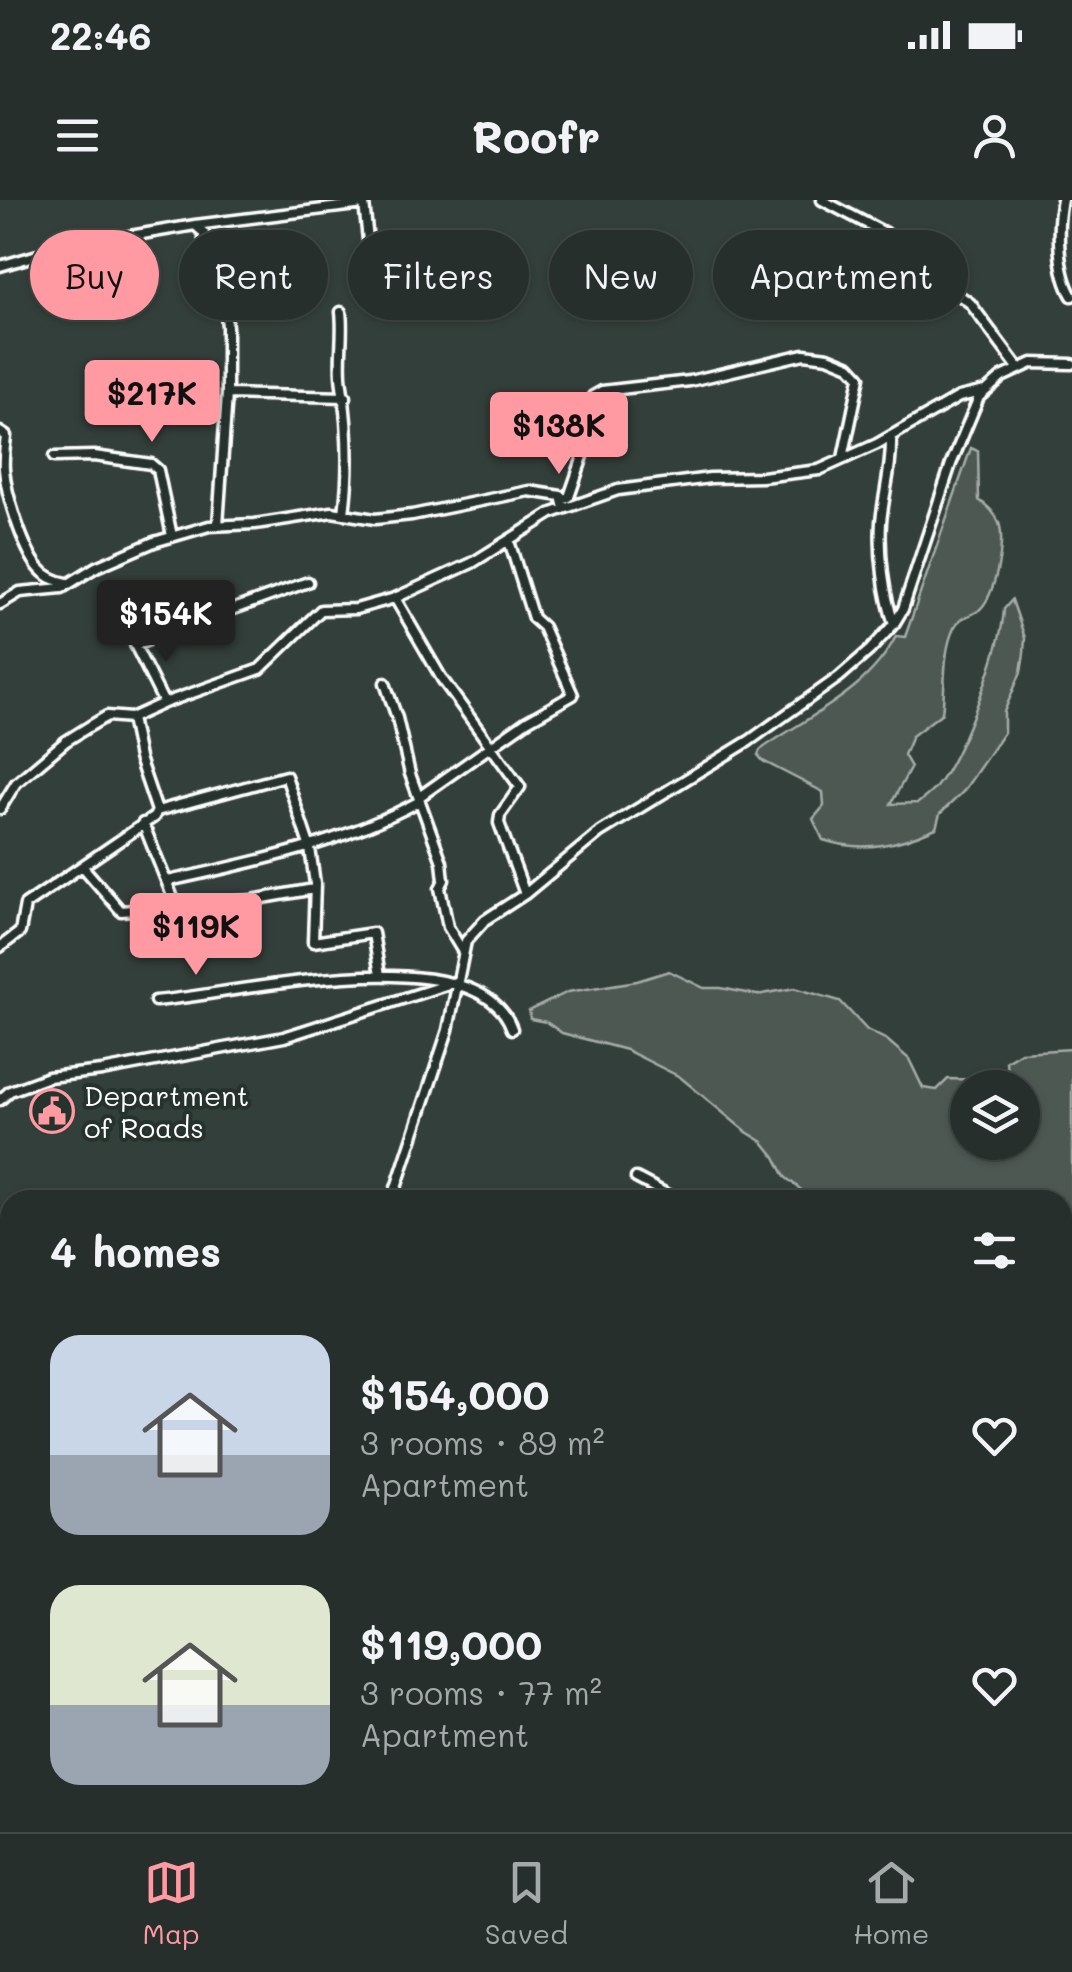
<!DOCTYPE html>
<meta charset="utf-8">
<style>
body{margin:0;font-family:Mali,sans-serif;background:#2e3734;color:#f1f3f6;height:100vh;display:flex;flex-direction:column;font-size:38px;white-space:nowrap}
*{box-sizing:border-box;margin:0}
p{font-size:32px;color:#a4a9a9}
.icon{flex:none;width:55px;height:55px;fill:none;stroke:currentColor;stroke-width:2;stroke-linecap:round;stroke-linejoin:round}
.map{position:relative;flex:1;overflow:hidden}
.side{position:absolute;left:0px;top:990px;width:1072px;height:642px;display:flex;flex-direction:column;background:#262f2c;border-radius:30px 30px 0 0;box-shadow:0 2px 8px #0004,0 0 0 2px #424a48}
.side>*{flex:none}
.top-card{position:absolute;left:30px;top:30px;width:1012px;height:90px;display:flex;gap:20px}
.fabs{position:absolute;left:950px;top:870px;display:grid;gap:20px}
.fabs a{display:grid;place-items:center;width:90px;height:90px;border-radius:50%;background:#262f2c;box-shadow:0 2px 8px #0004,0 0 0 2px #424a48;font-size:50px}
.price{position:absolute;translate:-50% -85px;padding:0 22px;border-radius:10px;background:#ff9aa2;color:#111;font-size:32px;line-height:65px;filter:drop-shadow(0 2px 5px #0008)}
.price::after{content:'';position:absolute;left:50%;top:60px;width:30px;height:22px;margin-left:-15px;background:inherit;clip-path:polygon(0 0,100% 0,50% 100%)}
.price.active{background:#222;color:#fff}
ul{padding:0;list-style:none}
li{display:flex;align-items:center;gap:30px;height:250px;padding:0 50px}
li span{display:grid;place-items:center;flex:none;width:280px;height:200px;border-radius:30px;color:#555}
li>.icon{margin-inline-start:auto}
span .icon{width:120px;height:120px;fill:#fffc;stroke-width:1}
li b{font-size:42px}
h2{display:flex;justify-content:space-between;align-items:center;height:120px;padding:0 50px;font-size:42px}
.pill{padding:0 35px;border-radius:45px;background:#262f2c;box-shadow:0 2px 8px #0004,0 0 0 2px #424a48;font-size:35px;line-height:90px}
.pill.active{background:#ff9aa2;color:#111}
.status{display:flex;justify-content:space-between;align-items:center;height:70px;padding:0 50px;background:#262f2c;direction:ltr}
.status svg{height:28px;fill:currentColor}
header{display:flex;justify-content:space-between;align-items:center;height:130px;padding:0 50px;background:#262f2c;font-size:45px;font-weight:700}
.menu{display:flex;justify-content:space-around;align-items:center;height:140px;border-top:2px solid #424a48;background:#262f2c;font-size:28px;color:#a4a9a9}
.menu a{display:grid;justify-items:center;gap:5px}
.menu .active{color:#ff9aa2}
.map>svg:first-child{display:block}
.green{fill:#4d5853;stroke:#a6aca9;stroke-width:2.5;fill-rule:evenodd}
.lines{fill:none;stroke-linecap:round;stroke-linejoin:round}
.stream{stroke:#abb0ae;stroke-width:2.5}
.runway{stroke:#999f9c;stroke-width:48}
.street-casing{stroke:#fff;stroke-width:15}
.secondary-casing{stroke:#fff;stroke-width:19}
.primary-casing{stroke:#fff;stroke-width:20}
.street{stroke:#26332d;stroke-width:8}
.secondary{stroke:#26332d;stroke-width:11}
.primary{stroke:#26332d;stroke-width:12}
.labels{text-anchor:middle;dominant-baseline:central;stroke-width:8;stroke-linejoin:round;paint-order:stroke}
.poi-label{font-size:28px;fill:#fff;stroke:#26332d;text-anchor:start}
</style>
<div class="status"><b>22:46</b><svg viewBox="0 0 49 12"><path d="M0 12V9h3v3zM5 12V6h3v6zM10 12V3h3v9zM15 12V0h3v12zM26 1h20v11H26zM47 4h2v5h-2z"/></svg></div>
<header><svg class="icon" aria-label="menu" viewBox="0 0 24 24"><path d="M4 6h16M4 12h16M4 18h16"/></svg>Roofr<svg class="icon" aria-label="person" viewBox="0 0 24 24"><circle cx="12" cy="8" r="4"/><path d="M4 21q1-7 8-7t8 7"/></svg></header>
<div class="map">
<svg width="1072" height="1632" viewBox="0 0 1072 1632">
<rect width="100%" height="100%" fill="#333f3a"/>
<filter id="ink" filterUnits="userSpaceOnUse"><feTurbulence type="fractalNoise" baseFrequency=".01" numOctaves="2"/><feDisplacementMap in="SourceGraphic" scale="20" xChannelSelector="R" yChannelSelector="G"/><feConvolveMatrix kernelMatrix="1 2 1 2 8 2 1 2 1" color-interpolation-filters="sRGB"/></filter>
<g filter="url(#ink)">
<path class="green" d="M971,248L978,251L979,300C988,307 995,312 999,323C1006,342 995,398 978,411C969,417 960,416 954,428C942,453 946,486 942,513L912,536L904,555L911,567L891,604L918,603C924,598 931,593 936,587C961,556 1002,448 1004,409L1012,400L1025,438L1024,453L1021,472L1004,512V532L963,592L940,614L936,628C898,645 864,653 823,640L813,619L824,606L823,592L763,561L758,555L760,550C808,516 869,491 896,436L905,437Z
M669,771L704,788H721L757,795L795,788L840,801L867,830L887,840L909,859L923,888L937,890L948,879L994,880L1007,873L1006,861L1021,852L1072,849V1079L1063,1076L1062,1000H814L785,977L775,957L763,942L745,931L680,877L626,850L562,833L546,822L530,819L529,811L568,792L637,781ZM968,888H1022V942H968Z
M995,1623H1058L1069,1632H1003Z"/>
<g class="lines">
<path class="stream" d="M1062,1226L1072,1215
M0,1233L10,1230
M1046,1622L1057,1632"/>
<path class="runway" d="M0,1584L10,1589
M79,1622L98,1632"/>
<g class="street-casing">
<path id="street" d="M822,0L887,34L935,78L970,103L1019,169
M1062,0C1056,27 1058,73 1072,96
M364,3L373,87
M195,25L204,33L203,65L222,72L227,127V194L218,325
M0,66L65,47L195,25L364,4
M341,112C344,136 338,161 342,185C348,227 350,269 344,313
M227,194L346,197
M0,232L6,236C5,247 3,259 4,269C6,294 23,349 39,368C46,377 57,381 67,383
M891,236C892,269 884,291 881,322C879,355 884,394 894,424
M54,257L94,256L151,264L158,270L172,336
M562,300L569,297L589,239L593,196L602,191L690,181L804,154L828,157L850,166L860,177L843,258
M395,398L442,479L520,587L500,615L499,623L525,694
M0,404L20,392L62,388L96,367L154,342L209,326L255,324L332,312L375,319L412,315L529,291L561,296L564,308
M385,483L397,518L410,574L442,662L444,680L440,688L448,727L463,752
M164,503L135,445L308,382
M131,518L139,558L157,611
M419,597L527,521L573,495L543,427L533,418L509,341
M0,609L16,583L66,541L90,526L107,516L131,518L164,503L260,469L321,410L356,409L395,398L472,363L552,313L618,290L710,278L762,277L819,270L877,244L959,197L985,191
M143,623L179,713L189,722L204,720L219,728L232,747
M83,667L121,711L252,700L314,689
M168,681C256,662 341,644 420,601
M0,747L20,732L25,705L154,617L157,611L286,576L310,648L315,684L313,742L373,733L380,775
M155,801C232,795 479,733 512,829
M0,900L10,891L48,877L102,871L284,837L458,781L466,741L485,720L525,694L600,632L749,541L839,477L870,450L894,424L903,409L951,264L979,197L1002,177L1032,163L1072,164
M636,978L678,1000
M392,1000L448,830L458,781
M1062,1272L1072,1291
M1062,1352L1072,1339
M1062,1522L1072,1544
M532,1622L534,1632
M640,1622L645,1632
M820,1622L838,1632
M423,1632L426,1622
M695,1632L715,1622
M930,1632L935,1622"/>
</g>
<g class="secondary-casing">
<path id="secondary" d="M0,1222L10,1217"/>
</g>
<g class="primary-casing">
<path id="primary" d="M0,1132L10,1145
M363,1622L369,1632"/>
</g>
<use href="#street" class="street"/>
<use href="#secondary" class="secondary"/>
<use href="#primary" class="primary"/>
</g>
</g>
<defs>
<g id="civic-ring" transform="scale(2.25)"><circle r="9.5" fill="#26332d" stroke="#ff9aa2" stroke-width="1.5"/><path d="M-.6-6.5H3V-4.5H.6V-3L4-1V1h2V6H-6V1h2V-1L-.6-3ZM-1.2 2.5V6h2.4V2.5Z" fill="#ff9aa2"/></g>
</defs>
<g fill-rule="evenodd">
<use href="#civic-ring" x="52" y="911"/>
</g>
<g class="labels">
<g class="poi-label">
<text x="84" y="895">Department<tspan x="84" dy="32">of Roads</tspan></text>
</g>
</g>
</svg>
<div class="fabs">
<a><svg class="icon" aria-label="layers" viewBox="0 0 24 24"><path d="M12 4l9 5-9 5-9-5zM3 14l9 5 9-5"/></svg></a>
</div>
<b class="price" style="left:152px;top:245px">$217K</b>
<b class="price" style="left:559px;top:277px">$138K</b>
<b class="price active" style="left:166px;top:465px">$154K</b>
<b class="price" style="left:196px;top:778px">$119K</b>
<div class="top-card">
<a class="pill active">Buy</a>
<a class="pill">Rent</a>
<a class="pill">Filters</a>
<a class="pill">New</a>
<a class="pill">Apartment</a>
</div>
<section class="side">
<h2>4 homes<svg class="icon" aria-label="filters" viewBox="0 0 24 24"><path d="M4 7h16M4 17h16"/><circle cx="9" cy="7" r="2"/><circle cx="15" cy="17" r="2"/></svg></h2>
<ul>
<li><span style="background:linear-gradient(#c9d6e8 60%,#9aa5b1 0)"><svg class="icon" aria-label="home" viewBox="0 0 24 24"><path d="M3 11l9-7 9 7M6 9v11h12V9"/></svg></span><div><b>$154,000</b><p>3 rooms · 89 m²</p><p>Apartment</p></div><svg class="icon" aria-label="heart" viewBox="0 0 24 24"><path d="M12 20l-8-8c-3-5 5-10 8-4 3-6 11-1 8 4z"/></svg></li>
<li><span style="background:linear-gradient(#dfe7d0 60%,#9aa5b1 0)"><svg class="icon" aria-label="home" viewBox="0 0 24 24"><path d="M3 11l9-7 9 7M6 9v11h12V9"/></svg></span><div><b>$119,000</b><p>3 rooms · 77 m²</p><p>Apartment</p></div><svg class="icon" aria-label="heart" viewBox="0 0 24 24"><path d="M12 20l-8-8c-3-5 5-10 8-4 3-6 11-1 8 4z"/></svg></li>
</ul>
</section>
</div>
<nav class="menu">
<a class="active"><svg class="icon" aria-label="map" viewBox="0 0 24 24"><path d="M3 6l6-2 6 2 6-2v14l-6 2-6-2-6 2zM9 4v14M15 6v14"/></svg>Map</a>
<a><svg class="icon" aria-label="saved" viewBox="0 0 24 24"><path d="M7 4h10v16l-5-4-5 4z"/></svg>Saved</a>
<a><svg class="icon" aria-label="home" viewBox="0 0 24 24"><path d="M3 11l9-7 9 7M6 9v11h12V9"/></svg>Home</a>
</nav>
